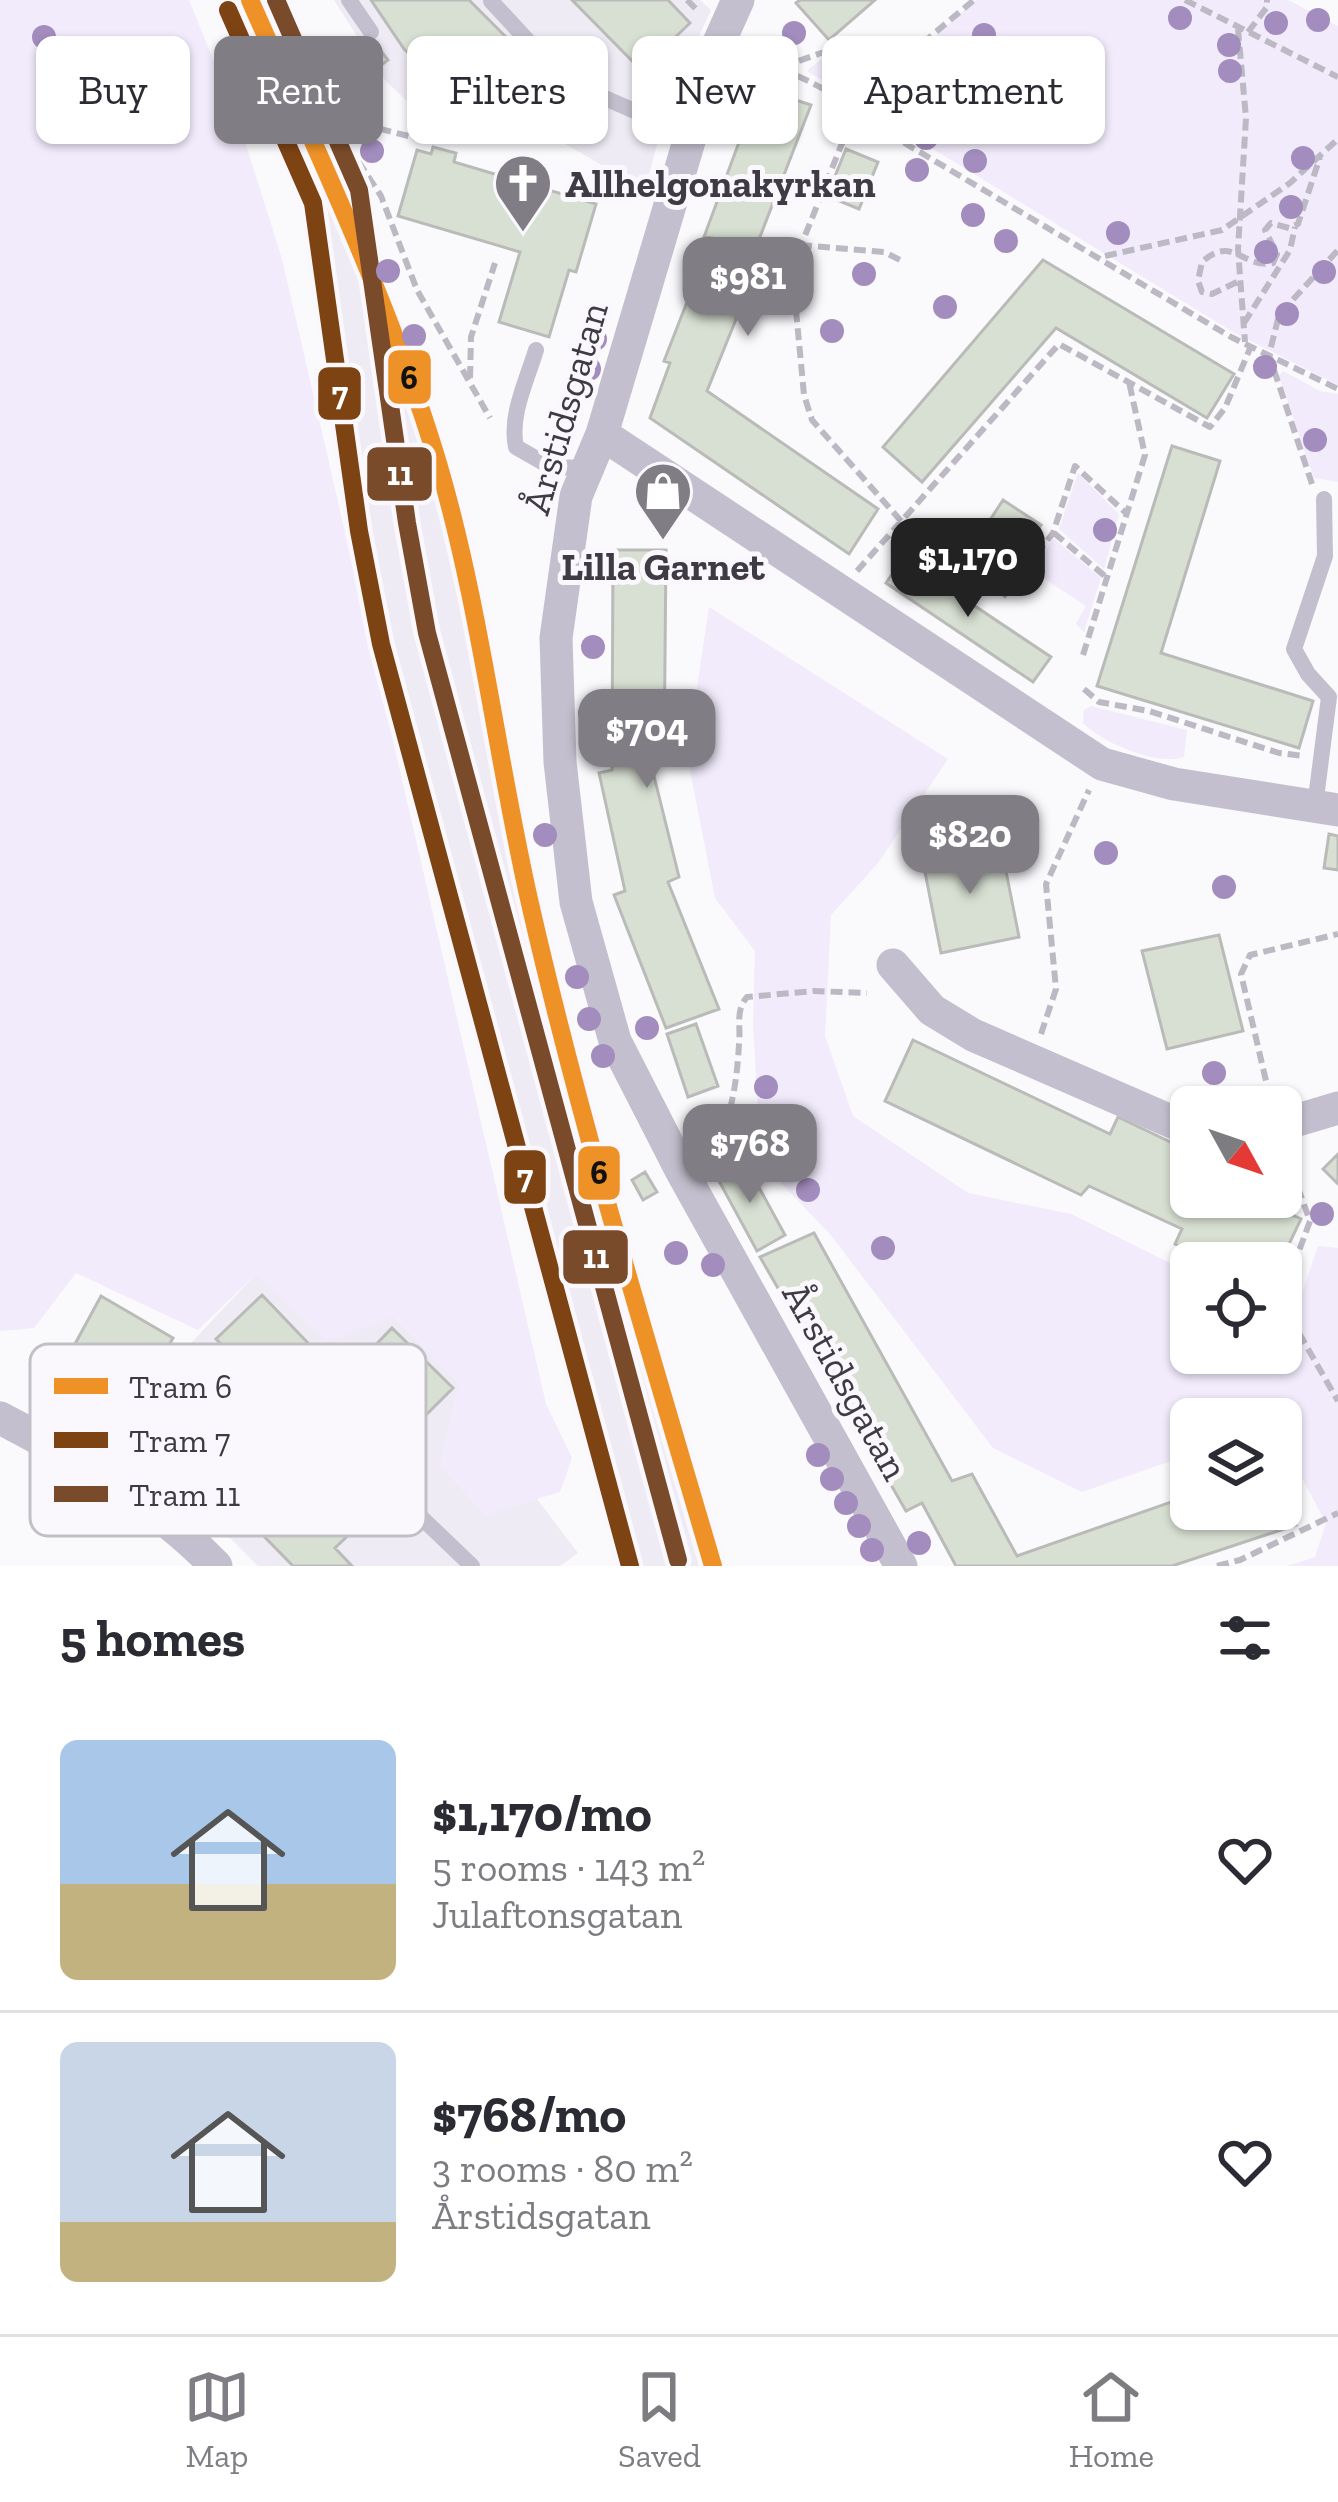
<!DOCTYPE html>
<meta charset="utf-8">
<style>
body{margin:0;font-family:"Zilla Slab",serif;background:#f2f2f3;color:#2b2b33;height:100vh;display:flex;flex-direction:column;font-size:45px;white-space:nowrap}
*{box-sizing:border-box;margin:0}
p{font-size:39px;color:#7c7c81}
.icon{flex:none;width:66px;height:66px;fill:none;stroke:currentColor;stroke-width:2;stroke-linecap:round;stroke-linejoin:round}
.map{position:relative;height:1566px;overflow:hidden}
.sheet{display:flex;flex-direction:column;background:#fff;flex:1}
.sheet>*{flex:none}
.top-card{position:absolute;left:36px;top:36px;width:1266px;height:108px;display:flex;gap:24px}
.needle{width:78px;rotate:130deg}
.fabs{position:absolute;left:1170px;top:1086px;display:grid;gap:24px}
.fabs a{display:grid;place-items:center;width:132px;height:132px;border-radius:18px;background:#fff;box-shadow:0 3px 9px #0004;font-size:60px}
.price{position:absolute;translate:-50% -102px;padding:0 27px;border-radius:24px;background:#807e84;color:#fff;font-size:39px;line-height:78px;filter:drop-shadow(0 3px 6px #0008)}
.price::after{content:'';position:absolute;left:50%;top:72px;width:36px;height:27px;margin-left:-18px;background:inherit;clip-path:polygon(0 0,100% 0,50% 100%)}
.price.on{background:#222;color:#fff}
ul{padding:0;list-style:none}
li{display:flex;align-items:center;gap:36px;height:300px;padding:0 60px}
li+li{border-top:3px solid #e1e1e2}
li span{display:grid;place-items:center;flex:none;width:336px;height:240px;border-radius:18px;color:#555}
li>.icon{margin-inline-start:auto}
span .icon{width:144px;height:144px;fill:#fffc;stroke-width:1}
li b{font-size:51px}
h2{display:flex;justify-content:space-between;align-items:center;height:144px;padding:0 60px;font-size:51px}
.pill{padding:0 42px;border-radius:18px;background:#fff;box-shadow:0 3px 9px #0004;font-size:42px;line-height:108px}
.pill.on{background:#807e84;color:#fff}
.tabs{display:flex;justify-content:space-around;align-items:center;height:168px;border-top:3px solid #e1e1e2;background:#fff;font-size:33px;color:#7c7c81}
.tabs a{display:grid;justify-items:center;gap:6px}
.tabs .on{color:#807e84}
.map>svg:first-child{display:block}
.built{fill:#eeebf4}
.green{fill:#f1ebfb}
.building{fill:#d8e0d3;stroke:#babbb9;stroke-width:3}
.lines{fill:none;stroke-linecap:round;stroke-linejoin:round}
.path{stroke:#bdb9c4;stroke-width:6;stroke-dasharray:12 6;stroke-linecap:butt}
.lane{stroke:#c4bfce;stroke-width:16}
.street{stroke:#c4bfce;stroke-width:33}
.tram-1-casing{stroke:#faf8fd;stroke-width:27}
.tram-2-casing{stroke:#faf8fd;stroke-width:27}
.tram-3-casing{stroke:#faf8fd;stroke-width:27}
.tram-1{stroke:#ee9228;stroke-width:18}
.tram-2{stroke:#7d4313;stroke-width:18}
.tram-3{stroke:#7a4b2a;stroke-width:18}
.tree{fill:#a38dbe}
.labels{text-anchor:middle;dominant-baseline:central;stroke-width:10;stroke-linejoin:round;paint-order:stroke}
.poi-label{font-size:39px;font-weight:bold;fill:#3e3b44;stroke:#faf8fd;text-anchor:start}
.street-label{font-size:39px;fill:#3e3b44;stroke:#faf8fd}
.key{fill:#faf8fd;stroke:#c2bfc6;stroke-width:3}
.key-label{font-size:33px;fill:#3e3b44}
.line-badge{stroke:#faf8fd;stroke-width:4.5}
.badge-label{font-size:33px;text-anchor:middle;font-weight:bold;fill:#fff}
.pale-badge-label{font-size:33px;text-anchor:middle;font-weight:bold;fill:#111}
</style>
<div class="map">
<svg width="1338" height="1566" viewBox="0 0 1338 1566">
<rect width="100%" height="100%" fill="#faf9fc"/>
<path class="built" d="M334,0H371L404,49L477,78L513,44L469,0H572L641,70L690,24L668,0H700L711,10L667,106L645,190L546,133L502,129L442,135L385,80Z
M300,92L340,185L443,463L473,579L519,855L549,985L713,1566H629L494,1091L365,588L320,276L293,183L259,106Z
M256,1274L394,1317L458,1382L484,1515L537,1499L578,1553L560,1566H258L230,1538L95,1436L139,1374L159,1377Z"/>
<path class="green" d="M0,0H189L240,126L282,259L546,1404L572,1458L560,1492L484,1515L440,1465L458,1382L394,1317L326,1341L256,1274L198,1330L76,1273L34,1328L0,1331Z
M976,0H1288L1338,26V385L1233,332L879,116L869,95Z
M901,49L847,95L807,71L820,60Z
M1283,371L1320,391L1338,394V482L1314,478L1279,376Z
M1078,473L1119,514L1104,569L1059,529Z
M1053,538L1101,578L1084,632L1076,624L1086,606L1033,571Z
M709,607L948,759L878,863L831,915L825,1036L853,1116L968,1193L1071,1214L1170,1263L1191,1279V1353H1281V1317L1299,1302L1318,1246L1338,1248V1566H1287L1315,1557L1326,1523L1288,1452L1281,1448V1419H1191V1454L1082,1492L993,1448L830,1234L761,1162L753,1025L755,951L715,898L687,755Z
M1091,706L1187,730L1184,757C1156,766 1103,743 1083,723L1084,710Z"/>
<path class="building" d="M371,0H469L513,44L454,96L404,49Z
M572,0H668L690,23L641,70Z
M800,0H875L829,40L796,3Z
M374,42L388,60L376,69L363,51Z
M759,88L811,105L756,247L764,250L707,391L878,509L849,554L650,418L670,363L664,361L712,238L704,237Z
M433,147L456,153L454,162L596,204L576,272L569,270L549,337L499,322L520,252L398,216L417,150L431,154Z
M846,149L878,162L859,209L827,196Z
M1043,260L1234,374L1207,418L1056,328L922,482L883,447Z
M1172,446L1220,461L1161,653L1313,701L1299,748L1097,686Z
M1003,500L1041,525L1024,552L986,526Z
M613,550H666L664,765L651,764L679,877L668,882L719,1009L666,1028L614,895L625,891L599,773L612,770Z
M903,558L1051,657L1033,682L886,583Z
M1329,834L1338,836V870L1324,868Z
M1000,841L1019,937L941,953L922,857Z
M1219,935L1243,1031L1167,1049L1142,951Z
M696,1024L718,1086L688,1097L667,1034Z
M913,1040L1110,1134L1118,1117L1191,1152V1197H1254L1301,1219L1280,1263H1217L1175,1244L1182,1229L1089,1186L1081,1195L885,1101Z
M1338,1154V1184L1323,1169Z
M727,1159L738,1178L750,1171L785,1235L757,1251L712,1168Z
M645,1172L657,1192L643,1200L632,1180Z
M814,1233L952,1481L972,1474L1017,1556L1191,1495V1509H1281V1486L1296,1525L1172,1566H956L922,1503L906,1511L760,1257Z
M262,1295L328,1364L286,1404L295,1413L278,1431L364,1520L335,1548L352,1566H293L215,1486L113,1414L143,1373L106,1351L101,1358L75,1344L101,1296L173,1338L151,1377L175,1394L225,1348L216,1339Z
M392,1328L453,1388L422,1419L362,1359Z"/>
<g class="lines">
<path class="path" d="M270,0L295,63
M687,0L698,11
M1185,0L1338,77
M1238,29L1246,118L1238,249L1245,342
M1248,32L1267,7V0
M747,57C797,73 841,94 881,129L1231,337L1338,389
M782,67L821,53L916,44
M299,71L381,196L417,290L490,418
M257,81L259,86L299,71L295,63L290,66
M346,139L373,127L424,140L444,126
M800,245L884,252L902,261
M1105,256L1222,230L1290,183L1338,139
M1237,282L1212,294L1202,292L1198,281L1202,262C1233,234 1242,269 1273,263L1277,254L1265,230L1271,223L1289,228L1298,224L1320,157
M1244,323L1290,250L1295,227
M470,378L471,337L495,263
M1312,484L1269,355L1279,315L1338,250
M901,521L812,420L804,395L792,268L851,121V103L974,0
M1054,533L1106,577
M857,571L1059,344L1210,427L1225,408L1251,346
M1003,597L1053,533L1075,466L1126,513
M1083,655L1145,455L1129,382
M1084,689L1099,702L1149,711L1279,753L1303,756
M1041,1034L1056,989L1046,884L1089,790
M1270,1098L1241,974L1250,955L1338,934
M707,1157C731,1129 737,1081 739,1044C741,1026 735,1011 747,997L814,991L867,993
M1281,1300L1310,1221L1286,1155
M1281,1302L1338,1401
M1217,1566L1240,1560L1338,1513"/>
<path class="lane" d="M349,0L371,32
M491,1L564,80L689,135
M536,350C527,380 509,416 516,447L551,467L588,468
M1315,806L1329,697L1308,674L1294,649L1325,556L1324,499
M333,1433L472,1566"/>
<path class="street" d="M738,0L717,47L602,434L576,496L556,638L560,762L576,902L615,1041L681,1170L901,1566
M602,434L1102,764L1174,784L1338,810
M893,965L932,1010L973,1035L1191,1130
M1281,1125L1338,1108
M0,1418C77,1458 155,1503 216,1566"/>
<g class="tram-1-casing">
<path id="tram-1" d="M250,0C317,152 390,304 438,463C481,609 497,761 531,908C582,1130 649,1348 713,1566"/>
</g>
<g class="tram-2-casing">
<path id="tram-2" d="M228,10L313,203L359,531L381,644L630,1566"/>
</g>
<g class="tram-3-casing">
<path id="tram-3" d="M276,0L359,190L407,523L427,633L678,1560"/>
</g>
<use href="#tram-1" class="tram-1"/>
<use href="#tram-2" class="tram-2"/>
<use href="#tram-3" class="tram-3"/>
</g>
<g class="tree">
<circle cx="1180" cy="18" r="12"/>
<circle cx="1318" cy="20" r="12"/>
<circle cx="1276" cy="23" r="12"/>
<circle cx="794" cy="33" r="12"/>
<circle cx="984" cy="35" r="12"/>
<circle cx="44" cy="37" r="12"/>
<circle cx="1229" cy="45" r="12"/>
<circle cx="1230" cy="71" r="12"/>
<circle cx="886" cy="85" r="12"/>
<circle cx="958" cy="92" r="12"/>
<circle cx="926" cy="138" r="12"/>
<circle cx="372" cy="151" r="12"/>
<circle cx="1303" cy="158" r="12"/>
<circle cx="975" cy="161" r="12"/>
<circle cx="917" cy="170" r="12"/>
<circle cx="1291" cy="207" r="12"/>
<circle cx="973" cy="215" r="12"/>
<circle cx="1118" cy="233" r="12"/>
<circle cx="1006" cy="241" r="12"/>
<circle cx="1266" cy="252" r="12"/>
<circle cx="388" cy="271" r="12"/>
<circle cx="1324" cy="272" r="12"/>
<circle cx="864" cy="274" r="12"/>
<circle cx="782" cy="291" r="12"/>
<circle cx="945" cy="307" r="12"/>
<circle cx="1287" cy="314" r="12"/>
<circle cx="832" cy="331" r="12"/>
<circle cx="414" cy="336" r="12"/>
<circle cx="595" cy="339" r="12"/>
<circle cx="1265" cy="367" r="12"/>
<circle cx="589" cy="369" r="12"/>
<circle cx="1315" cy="440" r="12"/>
<circle cx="1105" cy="530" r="12"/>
<circle cx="593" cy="647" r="12"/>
<circle cx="590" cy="713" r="12"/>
<circle cx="545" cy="835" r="12"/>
<circle cx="1106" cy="853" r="12"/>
<circle cx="1224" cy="887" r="12"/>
<circle cx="577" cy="977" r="12"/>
<circle cx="589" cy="1019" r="12"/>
<circle cx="647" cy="1028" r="12"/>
<circle cx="603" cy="1056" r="12"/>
<circle cx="1214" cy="1073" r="12"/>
<circle cx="766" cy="1087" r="12"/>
<circle cx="808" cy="1190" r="12"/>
<circle cx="1322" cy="1214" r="12"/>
<circle cx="883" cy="1248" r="12"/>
<circle cx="676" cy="1253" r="12"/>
<circle cx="713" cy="1265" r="12"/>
<circle cx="818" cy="1455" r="12"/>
<circle cx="832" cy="1479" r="12"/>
<circle cx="846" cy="1503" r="12"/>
<circle cx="859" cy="1526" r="12"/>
<circle cx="919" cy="1543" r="12"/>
<circle cx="872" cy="1550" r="12"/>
</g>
<defs>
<g id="church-pin" transform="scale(3)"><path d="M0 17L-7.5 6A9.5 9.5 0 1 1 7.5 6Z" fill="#807e84" stroke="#faf8fd"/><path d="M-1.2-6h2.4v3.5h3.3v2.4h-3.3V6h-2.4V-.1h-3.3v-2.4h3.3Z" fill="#fff"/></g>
<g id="shop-pin" transform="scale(3)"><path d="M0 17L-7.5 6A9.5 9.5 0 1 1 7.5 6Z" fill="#807e84" stroke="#faf8fd"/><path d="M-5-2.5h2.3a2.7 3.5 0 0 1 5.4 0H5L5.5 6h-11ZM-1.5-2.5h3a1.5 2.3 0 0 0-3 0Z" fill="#fff"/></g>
</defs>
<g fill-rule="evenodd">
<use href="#church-pin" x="523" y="183"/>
<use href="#shop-pin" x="663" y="491"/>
</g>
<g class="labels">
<g class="poi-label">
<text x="565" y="183">Allhelgonakyrkan</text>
<text x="663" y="566" text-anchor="middle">Lilla Garnet</text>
</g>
<g class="street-label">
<text transform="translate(565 408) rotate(-74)">Årstidsgatan</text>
<text transform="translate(846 1381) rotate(61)">Årstidsgatan</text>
</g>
</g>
<rect x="30" y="1344" width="396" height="192" rx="18" class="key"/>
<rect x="54" y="1378" width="54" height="16" fill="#ee9228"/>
<rect x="54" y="1432" width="54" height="16" fill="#7d4313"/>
<rect x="54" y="1486" width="54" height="16" fill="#7a4b2a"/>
<g class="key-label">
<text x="129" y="1398">Tram 6</text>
<text x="129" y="1452">Tram 7</text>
<text x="129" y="1506">Tram 11</text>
</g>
<g class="line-badge">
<rect x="386" y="348" width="47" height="58" rx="12" fill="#ee9228"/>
<rect x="316" y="365" width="47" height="57" rx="12" fill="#7d4313"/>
<rect x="365" y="445" width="69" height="58" rx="12" fill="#7a4b2a"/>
<rect x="576" y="1144" width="46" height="58" rx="12" fill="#ee9228"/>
<rect x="502" y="1148" width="46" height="58" rx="12" fill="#7d4313"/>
<rect x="561" y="1228" width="69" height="58" rx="12" fill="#7a4b2a"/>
</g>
<g class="badge-label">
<text x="340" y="405">7</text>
<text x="400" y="485">11</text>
<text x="525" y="1188">7</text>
<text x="596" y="1268">11</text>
</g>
<g class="pale-badge-label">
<text x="409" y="389">6</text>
<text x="599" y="1184">6</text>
</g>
</svg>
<div class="fabs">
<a><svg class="needle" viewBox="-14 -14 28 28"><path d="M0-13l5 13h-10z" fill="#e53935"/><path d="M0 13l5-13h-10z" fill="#7c7c81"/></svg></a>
<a><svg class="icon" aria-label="locate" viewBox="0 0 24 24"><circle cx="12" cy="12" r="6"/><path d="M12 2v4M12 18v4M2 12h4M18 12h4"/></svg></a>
<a><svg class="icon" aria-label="layers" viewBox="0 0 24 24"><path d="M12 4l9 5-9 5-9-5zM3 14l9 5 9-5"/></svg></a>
</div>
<b class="price" style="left:748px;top:339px">$981</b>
<b class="price on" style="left:968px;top:620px">$1,170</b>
<b class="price" style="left:647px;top:791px">$704</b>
<b class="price" style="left:970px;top:897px">$820</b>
<b class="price" style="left:750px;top:1206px">$768</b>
<div class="top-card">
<a class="pill">Buy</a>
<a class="pill on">Rent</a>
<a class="pill">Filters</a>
<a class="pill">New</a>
<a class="pill">Apartment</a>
</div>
</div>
<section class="sheet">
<h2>5 homes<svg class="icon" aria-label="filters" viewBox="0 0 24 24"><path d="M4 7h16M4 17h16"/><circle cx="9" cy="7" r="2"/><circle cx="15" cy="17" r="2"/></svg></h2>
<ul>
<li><span style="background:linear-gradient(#a9c7e8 60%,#c2b280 0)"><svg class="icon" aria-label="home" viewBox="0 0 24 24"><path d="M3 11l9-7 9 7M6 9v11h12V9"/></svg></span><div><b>$1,170/mo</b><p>5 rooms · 143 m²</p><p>Julaftonsgatan</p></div><svg class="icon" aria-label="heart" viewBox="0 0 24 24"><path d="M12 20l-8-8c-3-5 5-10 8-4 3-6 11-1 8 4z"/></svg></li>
<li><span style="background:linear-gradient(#c9d6e8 75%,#c2b280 0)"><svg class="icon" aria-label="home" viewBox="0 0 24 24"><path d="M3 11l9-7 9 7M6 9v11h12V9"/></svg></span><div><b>$768/mo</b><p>3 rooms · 80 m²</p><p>Årstidsgatan</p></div><svg class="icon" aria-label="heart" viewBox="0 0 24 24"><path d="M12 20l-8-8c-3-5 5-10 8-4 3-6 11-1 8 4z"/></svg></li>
</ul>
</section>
<nav class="tabs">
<a class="on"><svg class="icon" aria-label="map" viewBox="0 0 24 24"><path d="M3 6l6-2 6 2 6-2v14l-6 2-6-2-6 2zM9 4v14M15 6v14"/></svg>Map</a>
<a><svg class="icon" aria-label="saved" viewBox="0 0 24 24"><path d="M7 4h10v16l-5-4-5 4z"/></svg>Saved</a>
<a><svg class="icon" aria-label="home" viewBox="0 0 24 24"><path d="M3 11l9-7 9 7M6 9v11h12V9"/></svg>Home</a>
</nav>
